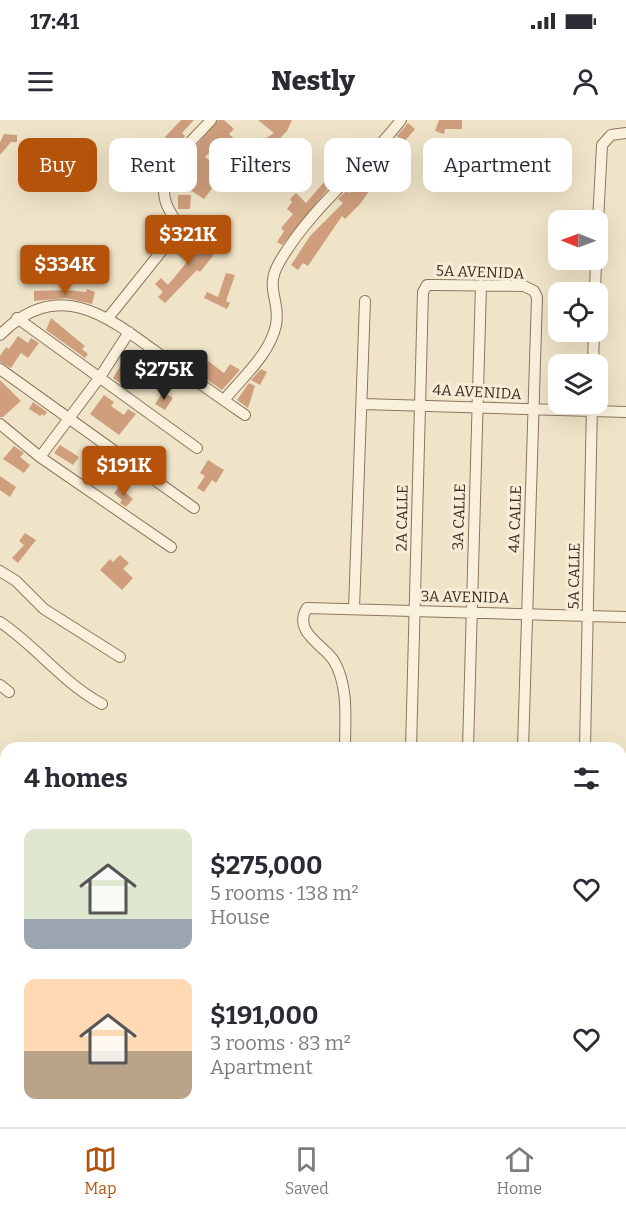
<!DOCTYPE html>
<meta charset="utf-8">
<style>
body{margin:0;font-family:Bitter,serif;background:#f7f7f7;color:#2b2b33;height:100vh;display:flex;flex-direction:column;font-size:22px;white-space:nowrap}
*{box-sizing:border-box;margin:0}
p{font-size:20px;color:#7c7c81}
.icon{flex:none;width:33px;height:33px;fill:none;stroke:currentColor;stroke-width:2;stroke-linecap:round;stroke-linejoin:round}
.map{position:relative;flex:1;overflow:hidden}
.side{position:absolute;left:0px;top:622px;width:627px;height:386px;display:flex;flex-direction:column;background:#fff;border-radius:18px 18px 0 0;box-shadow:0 6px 24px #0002}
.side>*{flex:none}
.guide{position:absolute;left:18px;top:18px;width:591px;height:54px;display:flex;gap:12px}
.needle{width:39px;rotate:271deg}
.tools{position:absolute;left:548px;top:90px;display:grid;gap:12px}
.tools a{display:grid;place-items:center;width:60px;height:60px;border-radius:12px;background:#fff;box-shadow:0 6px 24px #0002;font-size:30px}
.price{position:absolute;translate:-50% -51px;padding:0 14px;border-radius:6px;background:#b45309;color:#fff;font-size:20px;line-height:39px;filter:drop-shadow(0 2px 3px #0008)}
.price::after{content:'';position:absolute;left:50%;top:36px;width:18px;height:14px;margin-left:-9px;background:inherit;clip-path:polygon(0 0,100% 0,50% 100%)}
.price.selected{background:#222;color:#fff}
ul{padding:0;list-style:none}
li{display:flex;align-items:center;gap:18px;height:150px;padding:0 24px}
li span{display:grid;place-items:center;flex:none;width:168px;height:120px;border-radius:12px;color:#555}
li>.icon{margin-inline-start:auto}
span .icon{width:72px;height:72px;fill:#fffc;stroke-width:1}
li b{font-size:26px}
h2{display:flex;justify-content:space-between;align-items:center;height:72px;padding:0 24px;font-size:26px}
.chip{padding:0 21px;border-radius:12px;background:#fff;box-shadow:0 6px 24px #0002;font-size:21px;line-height:54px}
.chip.selected{background:#b45309;color:#fff}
.status{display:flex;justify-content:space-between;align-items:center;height:42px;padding:0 30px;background:#fff;direction:ltr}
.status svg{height:16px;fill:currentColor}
header{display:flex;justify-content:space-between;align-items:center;height:78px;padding:0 24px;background:#fff;font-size:27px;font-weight:800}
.tabs{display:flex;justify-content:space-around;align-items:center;height:84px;border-top:2px solid #e1e1e2;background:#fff;font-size:16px;color:#7c7c81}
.tabs a{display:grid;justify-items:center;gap:3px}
.tabs .selected{color:#b45309}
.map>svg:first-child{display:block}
.building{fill:#cf9f7d}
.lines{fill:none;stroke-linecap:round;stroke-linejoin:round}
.street-casing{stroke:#8d765c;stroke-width:12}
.street{stroke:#faf1dc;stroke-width:10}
.labels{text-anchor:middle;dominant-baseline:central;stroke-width:6;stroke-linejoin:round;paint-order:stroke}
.street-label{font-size:15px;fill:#3d2e20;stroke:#f7eed8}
</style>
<div class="status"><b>17:41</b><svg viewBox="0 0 49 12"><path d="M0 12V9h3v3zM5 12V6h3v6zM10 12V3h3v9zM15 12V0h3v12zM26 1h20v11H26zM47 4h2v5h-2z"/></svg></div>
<header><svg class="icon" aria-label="menu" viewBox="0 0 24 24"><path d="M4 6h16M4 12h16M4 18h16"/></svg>Nestly<svg class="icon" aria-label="person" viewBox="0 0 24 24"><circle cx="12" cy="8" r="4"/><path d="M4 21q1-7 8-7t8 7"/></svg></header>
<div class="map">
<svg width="626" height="1007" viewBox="0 0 626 1007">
<rect width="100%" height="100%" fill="#f0e4c8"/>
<path class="building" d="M181,0H194L182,13L185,16L161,50L158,48L162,42L159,40L168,25L165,17Z
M218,0H224L234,9L229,14L240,24L234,31L221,20L205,37L219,48L213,55L216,58L213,61L216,63L204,79L181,64L190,50L186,47L193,37L189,34Z
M258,0H292L287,11L260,39L254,33L257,30L253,27L274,13Z
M439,0H462V9H445L444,14L435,11Z
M408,3L415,9L404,22L397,16Z
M4,14L17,15V22H11L0,35V22Z
M354,25L363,32L355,40L346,35Z
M380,35L390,42L360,84L345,99L342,96L308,146L303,143L298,150L291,145L310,116L343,83L338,79L347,70L350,73L361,58L364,61Z
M325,61L331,65L282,125L277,122L284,111L281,108L293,94L287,89L292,82L290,79L296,73L306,83Z
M178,75H191L190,89H178Z
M205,119L217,124L212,137L200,152L197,150L165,183L158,177L163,172L155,164L161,158L168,165L187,142L175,133L184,120L195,128L196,121L204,122Z
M226,153L235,155L226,181L230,183L227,189L204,178L207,172L218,177Z
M87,169L95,172L92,184L66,178L34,181V171L66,170L86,172Z
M51,198L85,226L82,229L88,234L85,238L46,210Z
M18,216L28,223L31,218L39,223L28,238L21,233L11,248L0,242V236L6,227L9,229Z
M124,240L131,245L120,263L113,258Z
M208,241L224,253L230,244L240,250L222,270L199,254Z
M261,249L267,252L260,265L251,260Z
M164,254L173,260L166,269L158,262Z
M0,260L21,281L3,297H0Z
M249,263L255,266L248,288L237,280Z
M163,272L173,278L165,290L155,284Z
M104,275L114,282L111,286L124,295L128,289L136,294L119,315L90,294Z
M33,282L47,292L44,296L42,294L40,296L29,289Z
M60,325L79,337L73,345L54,333Z
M14,326L24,333L20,337L30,345L24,353L3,339Z
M208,340L224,350L216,363L212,360L204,372L197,368L205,356L200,353Z
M0,356L16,367L10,377L0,370Z
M119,367L133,379L126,387L120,383L122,380L114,373Z
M25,413L36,420L18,443L12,438L24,425L19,421Z
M120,435L129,443L123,449L133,458L122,470L100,450L110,439L113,442Z"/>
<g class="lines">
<g class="street-casing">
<path id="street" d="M597,121L602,25L611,15L626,13
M595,172L596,140
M17,198L197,328
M108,198L180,108C175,100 169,91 166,83C155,50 192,22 211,0
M0,215C60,154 111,199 167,240C193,259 219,277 245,295
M593,244L594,212
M0,249L194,388
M224,280C242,258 270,234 276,205C281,180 264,169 279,143C310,88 363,49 401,0
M363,284L626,292
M0,304L40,337L171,427
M40,337L100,257L129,212
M0,451L16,461L44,489L120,537
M354,489L365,181
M0,502C37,527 63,563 102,584
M0,565L9,572
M345,628C345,600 349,567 334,541C324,525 292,512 307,488L626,497
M411,628L423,172L427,165H431L524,166L534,171L537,177L523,628
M468,628L481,165
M585,628L592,284
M621,703H626
M621,918H626
M303,1007L304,1002
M345,1007V1002
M400,1007V1002
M458,1007V1002
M511,1007V1002
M572,1007L573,1002"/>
</g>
<use href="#street" class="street"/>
</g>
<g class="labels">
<g class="street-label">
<text transform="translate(480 152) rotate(2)">5A AVENIDA</text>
<text transform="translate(477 272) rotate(3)">4A AVENIDA</text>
<text transform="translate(459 397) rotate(-88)">3A CALLE</text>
<text transform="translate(402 398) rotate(-89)">2A CALLE</text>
<text transform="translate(515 399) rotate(-88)">4A CALLE</text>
<text transform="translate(574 456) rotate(-89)">5A CALLE</text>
<text transform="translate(465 477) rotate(1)">3A AVENIDA</text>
</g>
</g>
</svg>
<div class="tools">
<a><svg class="needle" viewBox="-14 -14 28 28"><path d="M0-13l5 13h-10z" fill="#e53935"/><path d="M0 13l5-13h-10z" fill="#7c7c81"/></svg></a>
<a><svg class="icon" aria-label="locate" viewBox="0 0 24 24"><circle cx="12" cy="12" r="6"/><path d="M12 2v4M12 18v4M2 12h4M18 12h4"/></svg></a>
<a><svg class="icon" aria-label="layers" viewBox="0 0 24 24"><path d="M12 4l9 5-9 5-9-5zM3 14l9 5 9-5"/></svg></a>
</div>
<b class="price" style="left:188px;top:146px">$321K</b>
<b class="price" style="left:65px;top:176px">$334K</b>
<b class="price selected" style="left:164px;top:281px">$275K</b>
<b class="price" style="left:124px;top:377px">$191K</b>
<div class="guide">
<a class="chip selected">Buy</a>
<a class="chip">Rent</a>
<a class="chip">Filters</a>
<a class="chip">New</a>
<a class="chip">Apartment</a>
</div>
<section class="side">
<h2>4 homes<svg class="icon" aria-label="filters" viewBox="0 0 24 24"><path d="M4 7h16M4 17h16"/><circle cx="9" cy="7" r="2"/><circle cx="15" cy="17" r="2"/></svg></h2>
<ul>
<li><span style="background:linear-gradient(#dfe7d0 75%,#9aa5b1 0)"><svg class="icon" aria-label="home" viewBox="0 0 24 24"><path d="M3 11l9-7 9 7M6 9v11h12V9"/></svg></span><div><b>$275,000</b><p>5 rooms · 138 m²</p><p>House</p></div><svg class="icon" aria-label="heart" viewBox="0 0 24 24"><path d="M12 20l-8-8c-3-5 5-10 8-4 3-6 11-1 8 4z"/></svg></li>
<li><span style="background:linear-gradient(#ffd9b3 60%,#b9a48a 0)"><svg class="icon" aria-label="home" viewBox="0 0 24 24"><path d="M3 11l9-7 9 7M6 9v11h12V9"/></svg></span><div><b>$191,000</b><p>3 rooms · 83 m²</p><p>Apartment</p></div><svg class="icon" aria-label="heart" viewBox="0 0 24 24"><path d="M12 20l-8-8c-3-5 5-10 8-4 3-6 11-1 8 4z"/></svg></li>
</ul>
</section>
</div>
<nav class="tabs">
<a class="selected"><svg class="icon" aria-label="map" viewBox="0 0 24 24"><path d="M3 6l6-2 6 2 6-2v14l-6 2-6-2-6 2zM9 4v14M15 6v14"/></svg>Map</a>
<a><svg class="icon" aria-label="saved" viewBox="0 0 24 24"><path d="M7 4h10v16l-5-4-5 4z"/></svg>Saved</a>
<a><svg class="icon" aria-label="home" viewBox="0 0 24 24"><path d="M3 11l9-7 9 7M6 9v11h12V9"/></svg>Home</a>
</nav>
